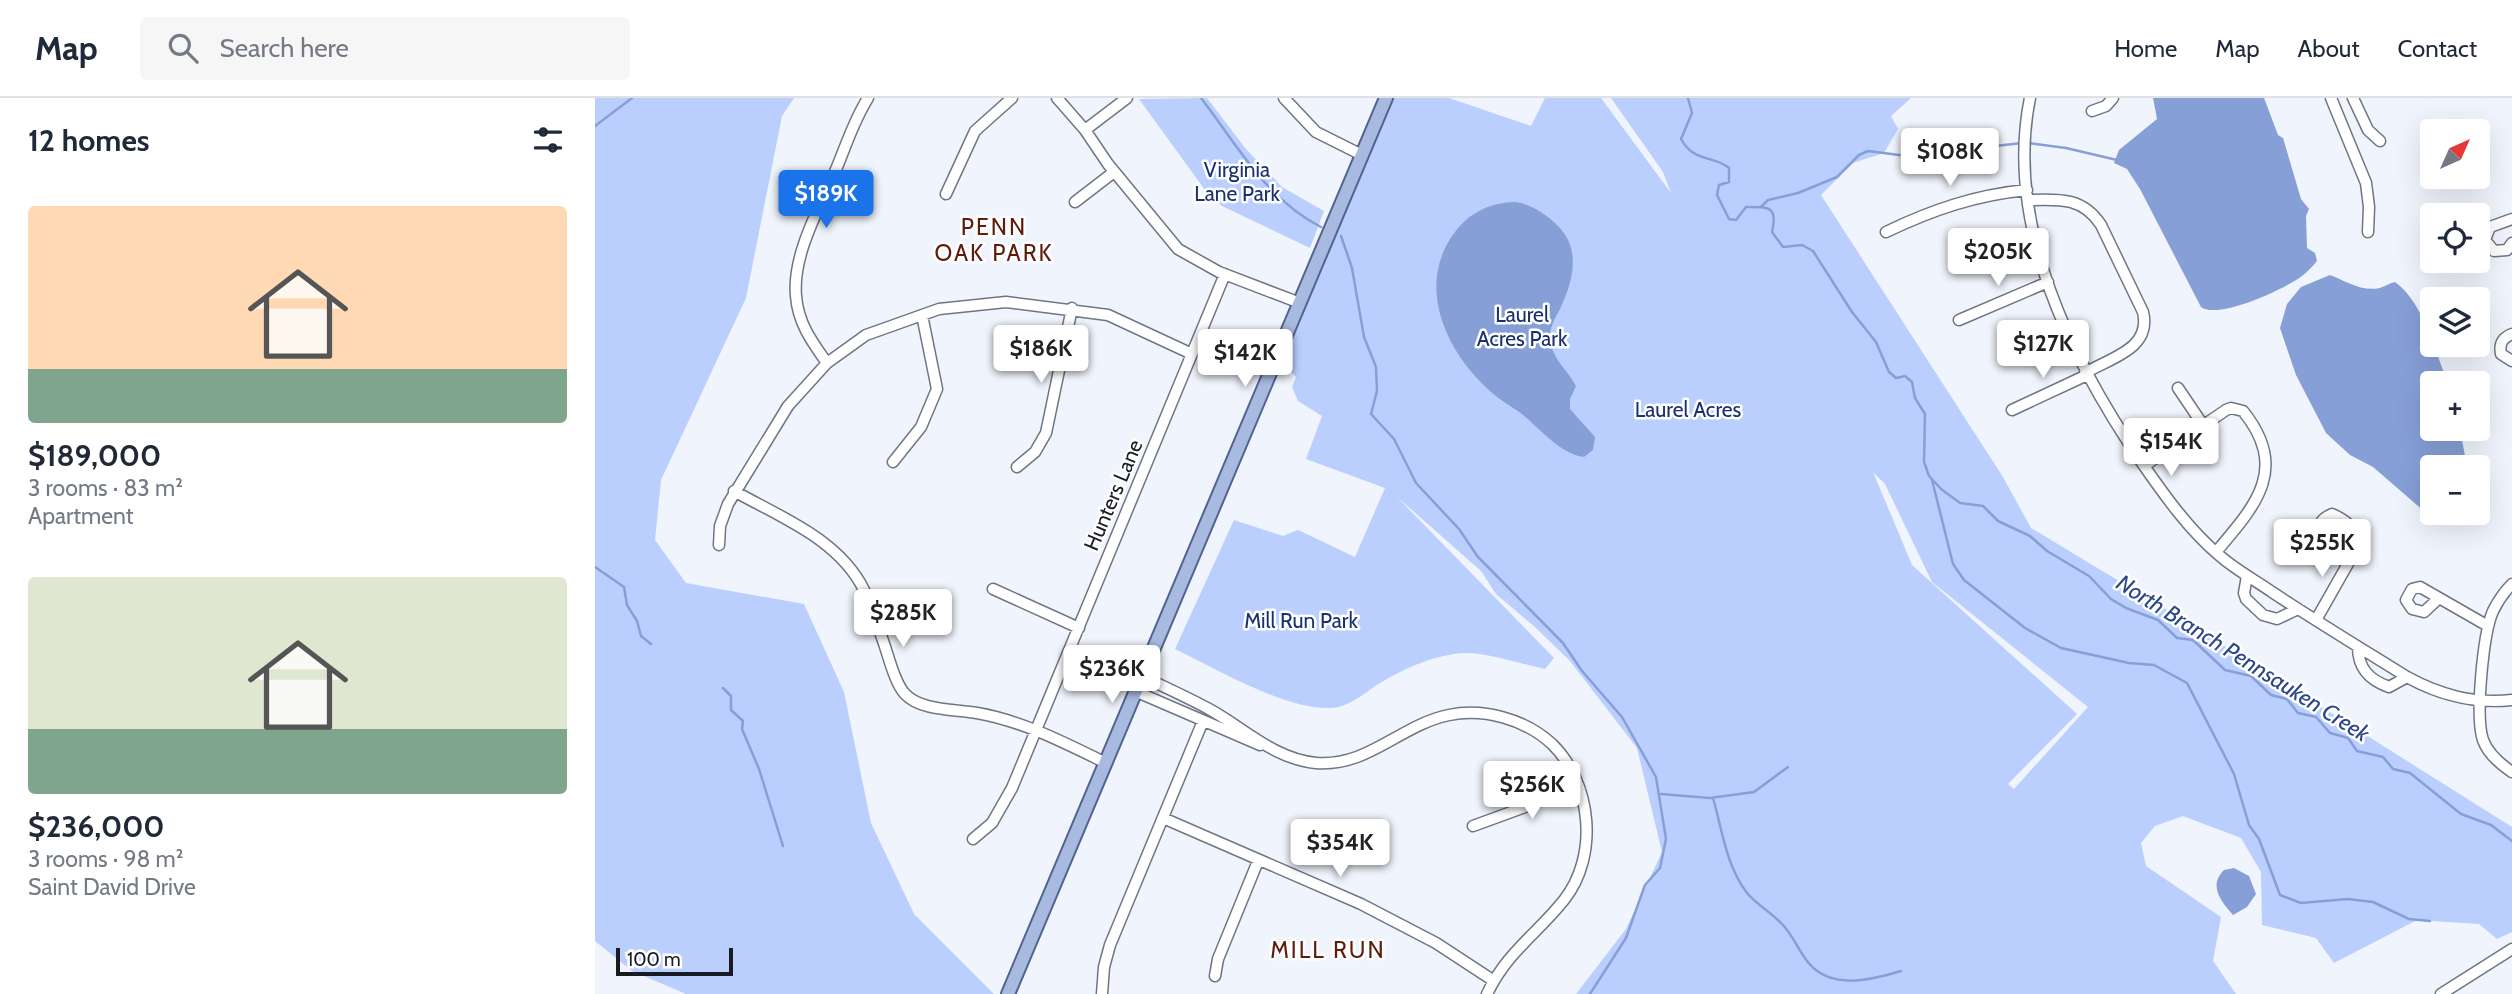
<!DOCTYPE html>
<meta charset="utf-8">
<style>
body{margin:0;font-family:Cabin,sans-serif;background:#f6f6f7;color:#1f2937;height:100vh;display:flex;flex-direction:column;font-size:26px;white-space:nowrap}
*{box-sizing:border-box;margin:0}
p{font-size:23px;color:#747a83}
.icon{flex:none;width:38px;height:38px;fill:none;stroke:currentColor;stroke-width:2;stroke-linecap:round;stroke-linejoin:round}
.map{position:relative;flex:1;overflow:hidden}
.sheet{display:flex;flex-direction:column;background:#fff;width:595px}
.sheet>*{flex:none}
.needle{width:46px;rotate:45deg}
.tools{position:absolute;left:1825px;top:21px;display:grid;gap:14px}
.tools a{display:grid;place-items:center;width:70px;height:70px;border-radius:7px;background:#fff;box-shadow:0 7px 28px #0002;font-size:35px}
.scale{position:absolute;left:21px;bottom:18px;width:117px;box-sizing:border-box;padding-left:7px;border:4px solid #181b21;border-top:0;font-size:19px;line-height:24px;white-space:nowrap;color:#181b21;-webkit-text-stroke:5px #fff;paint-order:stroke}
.price{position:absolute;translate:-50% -60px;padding:0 16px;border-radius:7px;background:#fff;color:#222;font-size:23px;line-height:46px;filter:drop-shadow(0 2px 4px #0008)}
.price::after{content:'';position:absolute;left:50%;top:42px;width:21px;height:16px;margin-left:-10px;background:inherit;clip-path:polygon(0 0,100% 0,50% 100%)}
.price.active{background:#1a73e8;color:#fff}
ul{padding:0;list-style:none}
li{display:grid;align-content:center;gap:14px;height:371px;padding:0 28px}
li span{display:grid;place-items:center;height:217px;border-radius:7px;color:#555}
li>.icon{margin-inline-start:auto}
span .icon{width:126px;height:126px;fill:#fffc;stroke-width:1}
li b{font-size:30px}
h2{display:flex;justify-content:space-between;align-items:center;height:84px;padding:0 28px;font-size:30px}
header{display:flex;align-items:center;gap:42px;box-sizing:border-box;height:98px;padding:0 35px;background:#fff;border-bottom:2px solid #e0e1e3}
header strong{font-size:33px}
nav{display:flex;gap:38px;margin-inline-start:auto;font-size:24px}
.search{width:490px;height:63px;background:#f6f6f7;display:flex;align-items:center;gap:18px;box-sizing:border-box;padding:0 24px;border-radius:7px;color:#747a83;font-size:26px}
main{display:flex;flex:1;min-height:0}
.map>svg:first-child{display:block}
.green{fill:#bacffd;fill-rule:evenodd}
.water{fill:#869fd7}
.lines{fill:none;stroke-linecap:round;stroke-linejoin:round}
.stream{stroke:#869fd7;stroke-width:2.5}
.minor-casing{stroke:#6e7686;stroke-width:13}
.major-casing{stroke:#516491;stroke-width:16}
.minor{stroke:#fff;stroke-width:10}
.major{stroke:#a9bae1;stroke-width:12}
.labels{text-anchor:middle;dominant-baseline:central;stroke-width:5;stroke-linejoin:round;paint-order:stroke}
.park-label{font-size:21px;fill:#193071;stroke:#fff}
.street-label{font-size:21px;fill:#181b21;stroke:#fff}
.neighbourhood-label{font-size:23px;letter-spacing:2px;fill:#5f1c0d;stroke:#fff}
.water-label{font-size:23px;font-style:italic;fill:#2c4689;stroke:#fff}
</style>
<header>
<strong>Map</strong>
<div class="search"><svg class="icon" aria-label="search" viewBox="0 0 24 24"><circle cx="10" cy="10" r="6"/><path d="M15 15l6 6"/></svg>Search here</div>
<nav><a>Home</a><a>Map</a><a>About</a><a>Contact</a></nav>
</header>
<main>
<section class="sheet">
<h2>12 homes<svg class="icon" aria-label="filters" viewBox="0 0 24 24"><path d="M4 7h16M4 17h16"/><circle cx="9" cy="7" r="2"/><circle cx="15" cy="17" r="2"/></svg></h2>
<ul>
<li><span style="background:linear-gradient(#ffd9b3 75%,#7fa58c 0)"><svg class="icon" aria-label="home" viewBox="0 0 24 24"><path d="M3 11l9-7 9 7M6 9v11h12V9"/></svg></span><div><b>$189,000</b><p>3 rooms · 83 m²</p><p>Apartment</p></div></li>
<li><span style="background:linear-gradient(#dfe7d0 70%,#7fa58c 0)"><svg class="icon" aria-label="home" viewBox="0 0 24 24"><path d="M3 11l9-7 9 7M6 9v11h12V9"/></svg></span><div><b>$236,000</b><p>3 rooms · 98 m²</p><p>Saint David Drive</p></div></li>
</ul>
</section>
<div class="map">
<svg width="1917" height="896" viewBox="0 0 1917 896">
<rect width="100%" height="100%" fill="#f0f4fc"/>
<path class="green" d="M0,0H199L187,18L151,200L66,382L60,442L91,485L209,506L249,594L276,725L319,816L399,896H91L37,873L0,843Z
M612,0L651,51L687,89L729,113L715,150L627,108L610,92L544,1Z
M790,0H854L936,28L950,0H1006L1076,95L1068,74L1016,0H1316L1296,18L1303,31L1289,55L1258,65L1226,97L1408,379L1436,430L1577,515L1917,729V834L1902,841L1884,826L1822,822L1739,865L1721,840L1667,827L1666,774L1646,740L1588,718L1560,728L1546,745L1551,768L1626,819L1618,863L1641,896H981L1031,831L1067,754L1042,650L975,563L941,530L901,496L886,473L801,398L959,560L950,571C927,566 893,555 871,555C842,556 815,568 790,582C772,592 756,610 734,610C688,611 622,571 580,551L639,422L688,438L703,432L760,459L790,390L711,361L727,318L703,303L697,289L701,279L682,259ZM1278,374L1290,386L1337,484L1493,609L1419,691L1413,686L1482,616L1317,467Z"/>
<path class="water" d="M1558,0H1669L1683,37L1688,40L1706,101L1714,111L1711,118L1712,150L1720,155L1722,163C1718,168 1712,174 1707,178C1690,191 1623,222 1606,209L1545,91L1532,71L1519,65L1524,52L1562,21Z
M920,104C936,106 951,116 962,127C987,151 978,183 965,211C960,220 954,231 955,241C957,261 972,271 981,288L975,301V311L1000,339L998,352L989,359C965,356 946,332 928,317C921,311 913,307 906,302C855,264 817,190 860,134C874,115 896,104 920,104Z
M1735,177C1751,183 1766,194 1785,190C1791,188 1795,185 1800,184C1829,205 1840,254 1853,285H1838V331H1865L1872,369H1838V415H1853L1844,422L1837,420L1778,369L1755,357L1731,335L1701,277L1685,230L1692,206L1706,189Z
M1639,770L1654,778L1661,796L1652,809L1638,817C1626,803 1613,788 1629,772Z"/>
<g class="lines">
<path class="stream" d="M606,0C643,48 671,101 726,129
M1093,0L1097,15L1086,41C1099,65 1119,57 1134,70V84L1124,87L1122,97L1134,121L1141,122L1151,109C1174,109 1183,108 1177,134L1188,149L1207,147L1218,153L1257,214L1281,244L1294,274L1301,280L1310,278L1317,284L1320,300L1330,316L1329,364L1334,378L1346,391L1365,405L1388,408L1403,423L1435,438L1452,453L1494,478L1516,501L1531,510L1563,522L1582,540L1598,542L1630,572L1656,578L1676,597L1692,601L1703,615L1721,619L1735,635L1753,640L1762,653L1788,659L1798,671L1815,675L1866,716L1896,727L1917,743
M0,28L37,0
M1433,45L1471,50L1522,62
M1166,109L1173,102L1203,95L1242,79L1264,57L1273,53L1312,58L1427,45
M746,138L757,170L769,239L781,269L782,293L776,316L799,341L821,385L864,431L883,459L968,545L987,573L1027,619L1061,679L1071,741L1065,770L1050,787L1031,840L995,896
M1337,382L1358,466L1369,482L1430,530L1466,550L1534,565L1559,567L1592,585L1639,676L1654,727L1664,741L1685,797L1706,805L1753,801L1778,804L1814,821L1835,823
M0,469L29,489L32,507L42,523L46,538L56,546
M128,590L136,598V612L148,623L147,631L164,671L188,748
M1066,696L1115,700L1159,694L1193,669
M1118,700C1127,731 1131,768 1152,795C1162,807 1177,815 1188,827C1198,838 1203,851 1212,863C1235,893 1276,882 1306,873"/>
<g class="minor-casing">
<path id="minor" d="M462,0L490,32L513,66L583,151L624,174L705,205
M689,0L721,34L767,57
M1435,0C1409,127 1477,263 1547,365C1570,398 1594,432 1625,458C1641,472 1660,482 1677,494C1721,523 1767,551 1812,579C1845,597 1878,606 1917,602
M1736,0L1771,85L1774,109L1773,134
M1758,0L1773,32L1785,43
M1497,13L1511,8L1518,0
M490,32L532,0
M351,96L380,33L417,0
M1434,102C1464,101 1488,99 1506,127L1548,214C1557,251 1515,260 1490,275
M480,104L519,74
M1917,121L1895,129L1890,142L1899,153L1912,152L1917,145
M1291,134C1337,112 1380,97 1432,92
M1364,222L1453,184
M1917,236C1907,240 1904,246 1906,256L1917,263
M232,265C217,244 203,225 201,198C197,156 226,107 242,69C252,45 259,22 273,0
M1583,290L1608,327
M1417,312L1492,277
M298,364L326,329L342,291L327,217
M1549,368L1631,312L1636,310L1648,313C1695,371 1660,408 1621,454
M422,369L440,354L451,335L477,210
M139,393C185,419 244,441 269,492C275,505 278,519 284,532C292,550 298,583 310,596C326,613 360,611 382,615C428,623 470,645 511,665
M1737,416C1749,421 1762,431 1766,443L1759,455L1734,446L1725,439C1723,427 1725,421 1737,416Z
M124,447L125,428L133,406L193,308L232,265L271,237L344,211L411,204L513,217L597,256
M1652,478L1649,495L1651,501L1668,517L1682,521L1703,511
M1917,486C1909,494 1903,503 1898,513C1888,536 1880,619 1888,642C1893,656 1905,666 1917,674
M398,491L484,530
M1844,500L1829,514L1817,511L1811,502L1817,491L1825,489L1893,528
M1721,522L1759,455
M1763,549C1763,570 1774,582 1794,589L1812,579
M547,578C569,589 592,599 614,611C649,630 679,661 721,665C774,669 805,627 854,617C889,610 930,621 957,646C997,685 1004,758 969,802C942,836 912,854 892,896
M542,594L665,647
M568,720L766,806L841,845L899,883
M878,728L938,706L982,684
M378,741L397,725L417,690L630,176
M620,878L623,861L663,763
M507,896L509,869L515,847L608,623
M1846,896L1917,851"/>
</g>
<g class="major-casing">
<path id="major" d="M413,896L791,0"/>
</g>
<use href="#minor" class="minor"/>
<use href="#major" class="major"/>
</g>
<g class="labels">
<g class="park-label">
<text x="642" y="71">Virginia<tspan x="642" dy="24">Lane Park</tspan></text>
<text x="927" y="216">Laurel<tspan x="927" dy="24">Acres Park</tspan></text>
<text x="1093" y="311">Laurel Acres</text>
<text x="706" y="522">Mill Run Park</text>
</g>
<g class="street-label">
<text transform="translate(518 397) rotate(-67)">Hunters Lane</text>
</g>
<g class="neighbourhood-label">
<text x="399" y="129">PENN<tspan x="399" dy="26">OAK PARK</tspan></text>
<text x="733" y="852">MILL RUN</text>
</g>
<g class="water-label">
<text transform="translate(1648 560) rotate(32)">North Branch Pennsauken Creek</text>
</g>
</g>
</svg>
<div class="tools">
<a><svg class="needle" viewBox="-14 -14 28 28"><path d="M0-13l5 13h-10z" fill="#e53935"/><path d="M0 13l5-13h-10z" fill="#747a83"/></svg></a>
<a><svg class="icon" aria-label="locate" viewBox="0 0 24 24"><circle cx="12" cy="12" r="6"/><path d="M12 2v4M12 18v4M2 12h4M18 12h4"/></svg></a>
<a><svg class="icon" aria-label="layers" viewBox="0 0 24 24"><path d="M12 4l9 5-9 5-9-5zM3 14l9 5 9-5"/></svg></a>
<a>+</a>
<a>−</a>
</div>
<div class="scale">100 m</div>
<b class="price" style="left:1355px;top:90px">$108K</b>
<b class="price active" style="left:231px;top:132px">$189K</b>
<b class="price" style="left:1403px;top:190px">$205K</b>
<b class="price" style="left:1448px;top:282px">$127K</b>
<b class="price" style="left:446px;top:287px">$186K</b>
<b class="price" style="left:650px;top:291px">$142K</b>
<b class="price" style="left:1576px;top:380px">$154K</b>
<b class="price" style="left:1727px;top:481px">$255K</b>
<b class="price" style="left:308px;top:551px">$285K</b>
<b class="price" style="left:517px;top:607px">$236K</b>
<b class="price" style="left:937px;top:723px">$256K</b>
<b class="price" style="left:745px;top:781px">$354K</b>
</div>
</main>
